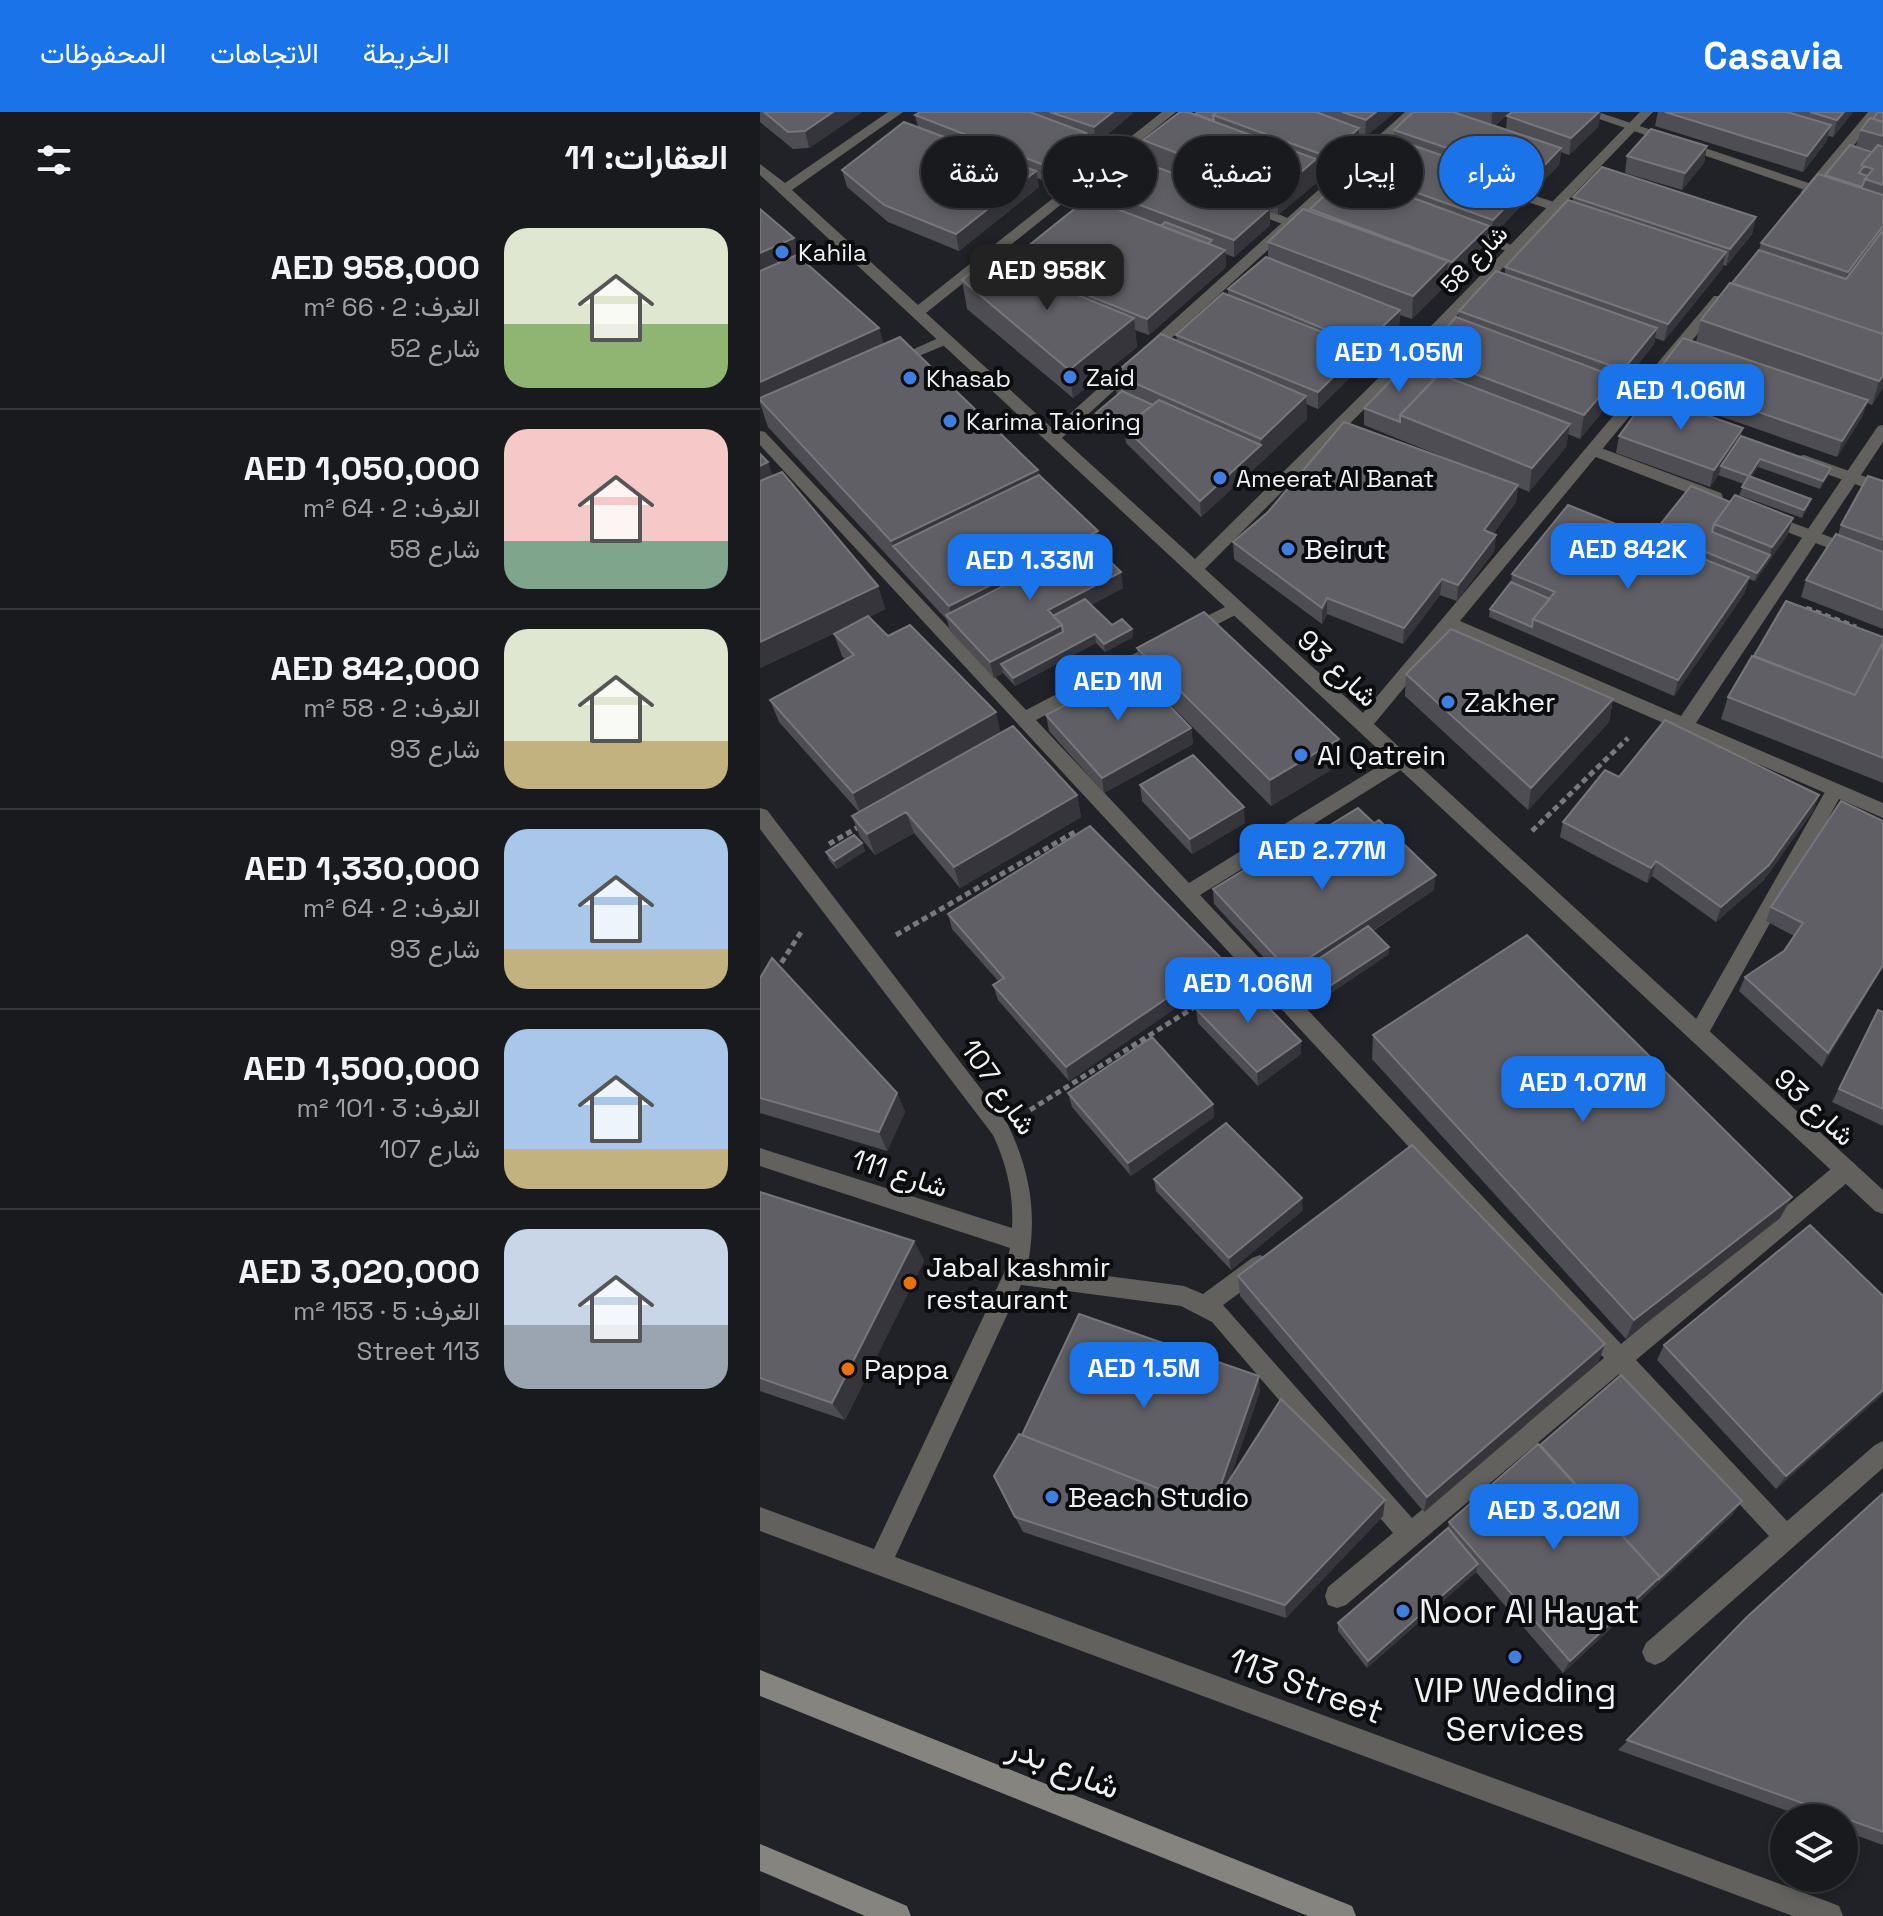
<!DOCTYPE html>
<html lang="ar">
<meta charset="utf-8">
<style>
body{margin:0;font-family:"Space Grotesk",Vazirmatn,sans-serif;background:#26272b;color:#f1f3f6;direction:rtl;height:100vh;display:flex;flex-direction:column;font-size:30px;white-space:nowrap}
*{box-sizing:border-box;margin:0}
p{font-size:26px;color:#9fa1a4}
.icon{flex:none;width:44px;height:44px;fill:none;stroke:currentColor;stroke-width:2;stroke-linecap:round;stroke-linejoin:round}
.map{position:relative;flex:1;overflow:hidden;direction:ltr}
.details{display:flex;flex-direction:column;background:#191a1e;width:760px}
.details>*{flex:none}
.hud{position:absolute;left:24px;top:24px;width:760px;height:72px;direction:rtl;display:flex;gap:16px}
.buttons{position:absolute;left:1010px;top:1692px;display:grid;gap:16px}
.buttons a{display:grid;place-items:center;width:88px;height:88px;border-radius:50%;background:#191a1e;box-shadow:0 4px 12px #0003,0 0 0 2px #37383c;font-size:40px}
.price{position:absolute;translate:-50% -68px;padding:0 18px;border-radius:16px;background:#1a73e8;color:#fff;font-size:26px;line-height:52px;filter:drop-shadow(0 2px 4px #0008)}
.price::after{content:'';position:absolute;left:50%;top:48px;width:24px;height:18px;margin-left:-12px;background:inherit;clip-path:polygon(0 0,100% 0,50% 100%)}
.price.selected{background:#222;color:#fff}
ul{padding:0;list-style:none}
li{display:flex;align-items:center;gap:24px;height:200px;padding:0 32px}
li+li{border-top:2px solid #37383c}
li span{display:grid;place-items:center;flex:none;width:224px;height:160px;border-radius:24px;color:#555}
li>.icon{margin-inline-start:auto}
span .icon{width:96px;height:96px;fill:#fffc;stroke-width:1}
li b{font-size:34px}
h2{display:flex;justify-content:space-between;align-items:center;height:96px;padding:0 32px;font-size:34px}
.tag{padding:0 28px;border-radius:36px;background:#191a1e;box-shadow:0 4px 12px #0003,0 0 0 2px #37383c;font-size:28px;line-height:72px}
.tag.selected{background:#1a73e8;color:#fff}
header{display:flex;align-items:center;gap:48px;box-sizing:border-box;height:112px;padding:0 40px;background:#1a73e8;color:#fff}
header strong{font-size:38px}
nav{display:flex;gap:44px;margin-inline-start:auto;font-size:28px}
main{display:flex;flex:1;min-height:0}
.map>svg:first-child{display:block}
.lines{fill:none;stroke-linecap:round;stroke-linejoin:round}
.path{stroke:#78797e;stroke-width:5;stroke-dasharray:6 4;stroke-linecap:butt}
.service{fill:#62615e;fill-rule:evenodd}
.minor{fill:#62615e;fill-rule:evenodd}
.secondary{fill:#86847f;fill-rule:evenodd}
.wall{fill:#4e4d53}
.shaded-wall{fill:#35353b}
.building{fill:#605f65;stroke:#76767b;stroke-width:2}
.shop-dot{fill:#3f7fe0;stroke:#0b0c0e;stroke-width:3}
.food-dot{fill:#e8710a;stroke:#0b0c0e;stroke-width:3}
.labels{text-anchor:middle;dominant-baseline:central;stroke-width:8;stroke-linejoin:round;paint-order:stroke}
.far-poi-label{font-size:24px;fill:#f0f1f5;stroke:#0b0c0e;text-anchor:start}
.far-street-label{font-size:24px;fill:#f0f1f5;stroke:#0b0c0e}
.poi-label{font-size:28px;fill:#f0f1f5;stroke:#0b0c0e;text-anchor:start}
.street-label{font-size:28px;fill:#f0f1f5;stroke:#0b0c0e}
.near-poi-label{font-size:34px;fill:#f0f1f5;stroke:#0b0c0e;text-anchor:start}
.near-street-label{font-size:34px;fill:#f0f1f5;stroke:#0b0c0e}
</style>
<header>
<strong>Casavia</strong>
<nav><a>الخريطة</a><a>الاتجاهات</a><a>المحفوظات</a></nav>
</header>
<main>
<div class="map">
<svg width="1123" height="1804" viewBox="0 0 1123 1804">
<rect width="100%" height="100%" fill="#212228"/>
<g class="lines">
<path class="path" d="M1046,496L1096,515
M772,719L868,626
M69,732L102,713
M136,823L318,718
M16,859L43,817
M270,998L465,876"/>
<path class="service" d="M819,0H838L1123,96V105Z
M576,15L641,37L643,40L631,43L571,22L569,19Z
M302,20L396,55L398,58L386,61L297,27L295,24Z
M525,50H535L601,77L589,80L525,56Z
M742,73L800,92L802,95L795,99L737,80V74Z
M480,90H490L537,110L525,113L480,96Z
M697,115H707L761,137L749,140L697,121Z
M185,223L192,228L190,231L135,254H125L123,251Z
M830,264L914,295L917,298L914,301H904L825,272L823,269Z
M0,319L5,320L266,598L395,531H407L410,535L407,539L276,608L429,771L635,644H647L650,649L647,654L440,783L861,1232L1078,1051L1086,1049L1094,1051L1097,1058L1094,1065L876,1248L1027,1409L1115,1333L1123,1329V1356L904,1549L895,1553L886,1549L882,1540L886,1531L1009,1424L859,1262L586,1493L577,1496L568,1493L565,1484L568,1475L633,1421L452,1210L421,1194L255,1172L247,1169L244,1162L247,1155L255,1152L424,1174L443,1182L492,1146L500,1143L508,1146L511,1153L508,1160L463,1193L652,1406L844,1246L0,333Z
M833,333L961,381L963,385L955,390L949,389L828,342L825,338Z
M1044,343L1123,371V382L1038,352V344Z
M1007,401L1123,445V457L1001,410V402Z
M475,490L481,492V500L435,524H423V516Z
M1075,671L1084,678L945,928H931L928,922L931,916L1069,673Z"/>
<path class="minor" d="M128,0H143L32,78L158,193L402,0H416L166,201L293,317L645,0H659L302,326L435,447L675,210L880,0H893L685,216L445,457L603,601L954,184H964V190L700,509L921,604L1118,314L1123,313V330L936,611L1123,691V706L691,519L614,612L1123,1078V1102L1115,1099L0,63V52L25,71Z
M1108,0H1121L1051,86H1041V80Z
M0,696L7,698L247,1011C272,1062 278,1107 266,1162L135,1445L1069,1790L1079,1794L1083,1804H1033L0,1419V1395L114,1437L244,1161L250,1136L0,1054V1036L252,1116C254,1084 247,1053 233,1023L0,717Z"/>
<path class="secondary" d="M0,1558L582,1790L592,1794L596,1804H548L0,1584Z
M0,1732L147,1794L151,1804H105L0,1759Z"/>
</g>
<path class="wall" d="M0,0H102L49,36L33,37L0,10Z
M160,0H373V1L336,32L327,29L328,38L287,70L277,66L279,75L199,139L128,110L87,75L82,58L158,15L155,3Z
M438,0H635L605,25L599,23V32L565,61L556,57V71L518,103L510,100V113L474,145L465,142L466,155L389,223L375,218L377,235L313,286L207,197L202,168L248,154L247,151L336,89L334,76L385,50L383,28Z
M653,0H750L735,14L746,18L747,4L752,0H841L838,15L809,43L801,40L799,53L771,81L766,80L765,90L731,125L728,124L727,130L691,167L686,165V173L652,207L640,203L639,215L603,250V253L558,297L546,292L547,307L441,405L366,331L365,322L337,309L336,301L357,283L354,262L417,228L416,223L468,183V177L508,146V130L550,100V97L591,63V57L634,27V18Z
M898,0H1093L1073,25L1068,24L1066,30L1043,60L895,14Z
M1123,0V275L1112,293L1107,291L1102,305L1077,345L891,280L894,264L936,230L941,208L999,138L1001,131L1065,63L1113,39L1096,34L1101,18Z
M947,34L944,51L922,78L865,61L867,44Z
M813,85L996,105L992,122L966,154L963,153L962,157L904,229L895,226L894,232L860,275L854,273L852,288L820,327L808,322L806,335L769,380L758,375L756,390L733,422L736,423L734,439L697,489L680,483L643,532L567,502L562,512L474,447L473,430L718,359L604,313V296L661,261L662,242L698,206L699,199L745,162V155L813,89Z
M0,97L34,126L39,144L119,216L123,232L278,358L279,363L341,440L363,476L331,493L352,513L372,517L373,525L345,540L336,531L255,574L243,561L234,566L190,519L187,508L8,315L0,291Z
M859,324H981L1068,364L1060,377L998,355L991,365L1051,387L1048,395L1042,406L979,383L984,372L958,363L959,362L950,375L856,341Z
M8,350L12,364L118,474L125,497L109,505L128,524L241,621L317,683L321,705L200,776L154,721L115,743L100,725L92,704L99,700L19,610L10,588L85,548L82,544L74,522L90,514L0,556Z
M1123,369V517L1041,485L1046,468L1078,423L1081,413Z
M931,374L1028,422L995,469L989,467L984,482L914,584L729,505L730,497L751,470L752,462L894,427L895,419Z
M1123,525V671L961,607L968,585Z
M377,536L579,627V653L511,694L381,563Z
M646,562L853,587L849,610L768,698L645,584Z
M286,603L431,616L433,632L344,681L289,619Z
M859,665L1059,683L1053,699L1004,768L956,810L892,764L887,771L800,725L803,710Z
M380,673L485,711L432,742L382,689Z
M1123,709V855L1062,955L979,879L985,865L1024,839L1034,824L1006,809L1011,795Z
M102,731L105,739L77,757L69,748L66,740Z
M536,734L674,778L613,819L629,835V842L550,895L454,792L453,777Z
M188,802L464,863L309,969L238,888L233,873L239,870L192,817Z
M0,866L137,981L145,1000L127,1039L0,1001Z
M436,897L541,942L498,974L438,911Z
M1118,898L1123,900V1014L1072,990Z
M613,923L1032,1085L1020,1106L866,1227L612,947Z
M308,981L453,992L454,1005L371,1064L312,995Z
M394,1067L543,1098L471,1158L396,1079Z
M0,1080L154,1129L164,1149L85,1308L0,1279Z
M478,1164L845,1232L838,1251L664,1400L480,1184Z
M1123,1184V1282L1016,1377L897,1248L904,1233Z
M500,1279L469,1369L623,1404L526,1506L263,1420L255,1405L262,1323Z
M1123,1381V1733L1084,1719V1706H1047L858,1638Z
M973,1402L803,1561L716,1460L607,1556L578,1519V1511L688,1416L689,1410Z"/>
<path class="shaded-wall" d="M73,0H102L49,36L45,19Z
M353,0H373V1L336,32L334,15Z
M616,0H635L605,25L606,8Z
M734,0H750L731,18L732,1Z
M839,0H841L838,15L809,43L811,26Z
M1084,0H1093L1073,25L1077,8Z
M1071,13L1066,30L1043,60L1047,44Z
M599,16V32L565,61L566,44Z
M326,21L328,38L287,70L284,53Z
M947,34L944,51L922,78L925,61Z
M801,36L799,53L771,81L773,65Z
M556,47V71L518,103V80Z
M276,59L279,75L199,139L196,122Z
M767,73L765,90L731,125L733,108Z
M510,96V113L474,145V128Z
M996,105L992,122L966,154L970,137Z
M729,114L727,130L691,167L692,150Z
M1123,114V128L1081,184L1088,160Z
M34,126L42,155L0,173V141Z
M465,138L466,155L389,223L387,207Z
M966,140L962,157L904,229L908,212Z
M688,149L686,173L652,207L653,184Z
M640,198L639,215L603,250V233Z
M374,206L377,235L313,286L309,258Z
M119,216L124,233L0,288V270Z
M897,216L894,232L860,275L863,258Z
M603,236V253L558,297V280Z
M1123,264V275L1112,293L1119,269Z
M856,265L852,288L820,327L824,303Z
M546,284L547,307L502,350L501,327Z
M1108,288L1102,305L1077,345L1082,329Z
M810,312L806,335L769,380L772,356Z
M983,316L979,333L961,354L959,362L950,375L954,358Z
M501,333L502,350L441,405L440,389Z
M1000,347L998,355L986,373L989,364Z
M8,350L16,374L0,381V354Z
M1071,356L1068,364L1060,377L1063,369Z
M278,358L283,386L133,434L131,429Z
M758,373L756,390L723,435L724,418Z
M1051,387L1048,395L1042,406L1044,398Z
M1033,406L1028,422L995,469L997,461L1010,443L1012,435Z
M338,419L341,442L194,512L189,494Z
M736,423L734,439L697,489L698,473Z
M361,460L363,476L295,512L288,498Z
M989,465L984,482L914,584L918,568Z
M682,467L680,483L643,532L644,516Z
M118,474L125,497L0,556V530Z
M567,486V502L562,512V496Z
M302,513L304,529L241,552L243,561L234,566L230,550Z
M372,517L373,525L345,540L344,532Z
M335,522L336,531L255,574L253,566Z
M853,587L849,610L768,698L771,676Z
M236,600L241,622L101,703L93,681Z
M431,616L433,632L344,681L342,666Z
M579,627V653L511,694L510,668Z
M317,683L321,705L200,776L194,755Z
M1059,683L1053,699L1004,768L956,810L961,795Z
M484,695L485,711L432,742L430,727Z
M146,700L154,721L115,743L107,722Z
M102,731L105,739L77,757L74,749Z
M896,749L892,764L887,771L891,756Z
M676,763L674,778L534,870L530,866L529,859Z
M629,835V842L550,895V887Z
M463,848L464,863L309,969L306,955Z
M1123,853V855L1062,955L1068,941Z
M541,929V942L498,974L497,960Z
M137,981L145,1000L127,1039L119,1020Z
M453,992L454,1005L371,1064L368,1051Z
M1032,1085L1020,1106L866,1227L874,1208Z
M542,1086L543,1098L471,1158L469,1146Z
M154,1129L164,1149L85,1308L72,1291Z
M845,1232L838,1251L664,1400L667,1385Z
M499,1264L500,1279L454,1413L451,1400Z
M1123,1278V1282L1016,1377L1026,1364Z
M625,1388L623,1404L526,1506L525,1493Z
M982,1389L973,1402L803,1561L810,1549Z
M718,1452L716,1460L607,1556L608,1549Z"/>
<path class="building" d="M4,0H73L45,19L28,20Z
M160,0H270L326,21L284,53L155,3Z
M290,0H353L334,15Z
M420,0H428L556,47L518,80L383,28Z
M438,0H457L453,3L454,9L435,2Z
M457,0H556L599,16L566,44L453,3Z
M582,0H616L606,8Z
M653,0H693L801,36L773,65L634,18Z
M752,0H839L811,26L747,4Z
M905,0H1027L1071,13L1047,44Z
M1050,0H1084L1077,8Z
M1118,0H1123V10L1113,7Z
M1110,6L1123,10V24L1101,18Z
M144,10L276,59L196,122L124,93L82,58Z
M891,17L947,34L925,61L867,44Z
M626,24L767,73L733,108L591,57Z
M1090,33L1112,40L1101,53L1104,54L1099,61L1107,64L1105,67L1102,75L1065,63Z
M1118,33L1123,35V73L1105,67L1113,57L1101,53Z
M371,46L510,96L474,128L334,76Z
M842,55L996,105L970,137L813,85Z
M588,62L729,114L692,150L550,97Z
M1058,62L1123,83V114L1088,160L1001,131Z
M328,86L465,138L387,207L247,151Z
M808,88L966,140L908,212L745,155Z
M0,97L34,126L0,141Z
M543,97L688,149L653,184L508,130Z
M405,110L452,128L448,132L401,114Z
M1123,118V222L972,171L999,138L1086,167Z
M37,143L119,216L0,270V159Z
M506,145L640,198L603,233L468,177Z
M227,146L374,206L309,258L202,168Z
M736,159L897,216L863,258L699,199Z
M970,171L1123,222V264L1119,269L941,208Z
M463,181L603,236L558,280L416,223Z
M696,205L856,265L824,303L662,242Z
M401,222L546,284L501,327L354,262Z
M140,225L278,358L131,429L0,288V286Z
M923,226L1108,288L1082,329L894,264Z
M644,255L675,267L640,303V310L604,296Z
M679,262L810,312L772,356L640,303Z
M362,279L393,293L365,314L336,301Z
M889,283L983,316L954,358L859,324Z
M399,288L501,333L440,389L364,315Z
M584,310L758,373L724,418L736,423L698,473L682,467L644,516L567,486L562,496L473,430L508,400Z
M981,324L1071,356L1063,369L1000,347L989,364L961,354Z
M0,342L8,350L0,354Z
M22,360L118,474L0,530V369Z
M279,363L338,419L189,494L133,434Z
M989,364L1051,387L1044,398L982,375Z
M1108,364L1123,369V428L1081,413Z
M931,374L970,390L954,412L952,420L1010,443L997,461L895,419Z
M975,383L1033,406L1012,435L954,412Z
M808,393L989,465L918,568L773,507L795,480L752,462Z
M1076,422L1123,440V498L1046,468Z
M330,430L361,460L288,498L302,513L230,550L186,503Z
M751,470L790,487L773,507L772,515L730,497Z
M325,487L352,513L362,507L372,517L344,532L335,522L253,566L241,552L303,520L302,513L293,504Z
M1026,489L1123,525V530L1095,583L994,544Z
M444,500L579,627L510,668L377,536Z
M108,504L128,524L150,513L236,600L93,681L10,588L94,543L74,522Z
M691,517L853,587L771,676L646,562Z
M1123,530V646L968,585L992,544L1095,583Z
M374,557L431,616L342,666L286,603Z
M905,608L1059,683L1009,753L961,795L896,749L891,756L803,710L845,658L859,665Z
M253,614L317,683L194,755L146,700L107,722L92,704Z
M433,643L484,695L430,727L380,673Z
M1081,689L1123,709V853L1068,941L985,865L1024,839L1043,811L1011,795Z
M598,696L614,711L552,750L536,734Z
M619,708L676,763L529,859L453,777L532,729L552,750Z
M330,714L463,848L306,955L233,873L244,866L188,802Z
M94,723L102,731L74,749L66,740Z
M608,814L629,835L550,887L530,866Z
M767,823L1032,1085L874,1208L613,923Z
M12,846L137,981L119,1020L0,986V866Z
M480,866L541,929L497,960L436,897Z
M1118,898L1123,900V997L1079,977Z
M392,925L453,992L368,1051L308,981Z
M466,1011L542,1086L469,1146L394,1067Z
M652,1033L845,1232L667,1385L478,1164Z
M0,1080L154,1129L72,1291L0,1266Z
M1050,1113L1123,1184V1278L1026,1364L904,1233Z
M319,1202L499,1264L454,1392L451,1397L262,1323Z
M861,1263L982,1389L898,1468L900,1465L780,1333Z
M521,1287L625,1388L525,1493L255,1405L234,1364L259,1322L451,1397Z
M778,1332L900,1465L810,1549L689,1410Z
M1123,1381V1720L867,1628L987,1505Z
M688,1416L718,1452L608,1549L578,1511Z"/>
<g class="shop-dot">
<circle cx="22" cy="140" r="8"/>
<circle cx="310" cy="265" r="8"/>
<circle cx="150" cy="266" r="8"/>
<circle cx="190" cy="309" r="8"/>
<circle cx="460" cy="366" r="8"/>
<circle cx="528" cy="437" r="8"/>
<circle cx="688" cy="590" r="8"/>
<circle cx="541" cy="643" r="8"/>
<circle cx="292" cy="1385" r="8"/>
<circle cx="643" cy="1499" r="8"/>
<circle cx="755" cy="1545" r="8"/>
</g>
<g class="food-dot">
<circle cx="150" cy="1171" r="8"/>
<circle cx="88" cy="1257" r="8"/>
</g>
<g class="labels">
<g class="far-poi-label">
<text x="38" y="140">Kahila</text>
<text x="326" y="265">Zaid</text>
<text x="166" y="266">Khasab</text>
<text x="206" y="309">Karima Taioring</text>
<text x="476" y="366">Ameerat Al Banat</text>
</g>
<g class="far-street-label">
<text transform="translate(714 147) rotate(-46)">شارع 58</text>
</g>
<g class="poi-label">
<text x="544" y="437">Beirut</text>
<text x="704" y="590">Zakher</text>
<text x="557" y="643">Al Qatrein</text>
<text x="166" y="1155">Jabal kashmir<tspan x="166" dy="32">restaurant</tspan></text>
<text x="104" y="1257">Pappa</text>
<text x="308" y="1385">Beach Studio</text>
</g>
<g class="street-label">
<text transform="translate(578 556) rotate(43)">شارع 93</text>
<text transform="translate(239 975) rotate(55)">شارع 107</text>
<text transform="translate(1055 995) rotate(43)">شارع 93</text>
<text transform="translate(140 1061) rotate(18)">شارع 111</text>
</g>
<g class="near-poi-label">
<text x="659" y="1499">Noor Al Hayat</text>
<text x="755" y="1578" text-anchor="middle">VIP Wedding<tspan x="755" dy="39">Services</tspan></text>
</g>
<g class="near-street-label">
<text transform="translate(546 1574) rotate(20)">113 Street</text>
<text transform="translate(304 1655) rotate(22)">شارع بدر</text>
</g>
</g>
</svg>
<div class="buttons">
<a><svg class="icon" aria-label="layers" viewBox="0 0 24 24"><path d="M12 4l9 5-9 5-9-5zM3 14l9 5 9-5"/></svg></a>
</div>
<b class="price selected" style="left:287px;top:200px">AED 958K</b>
<b class="price" style="left:639px;top:282px">AED 1.05M</b>
<b class="price" style="left:921px;top:320px">AED 1.06M</b>
<b class="price" style="left:868px;top:479px">AED 842K</b>
<b class="price" style="left:270px;top:490px">AED 1.33M</b>
<b class="price" style="left:358px;top:611px">AED 1M</b>
<b class="price" style="left:562px;top:780px">AED 2.77M</b>
<b class="price" style="left:488px;top:913px">AED 1.06M</b>
<b class="price" style="left:823px;top:1012px">AED 1.07M</b>
<b class="price" style="left:384px;top:1298px">AED 1.5M</b>
<b class="price" style="left:794px;top:1440px">AED 3.02M</b>
<div class="hud">
<a class="tag selected">شراء</a>
<a class="tag">إيجار</a>
<a class="tag">تصفية</a>
<a class="tag">جديد</a>
<a class="tag">شقة</a>
</div>
</div>
<section class="details">
<h2>العقارات: 11<svg class="icon" aria-label="filters" viewBox="0 0 24 24"><path d="M4 7h16M4 17h16"/><circle cx="9" cy="7" r="2"/><circle cx="15" cy="17" r="2"/></svg></h2>
<ul>
<li><span style="background:linear-gradient(#dfe7d0 60%,#8fb573 0)"><svg class="icon" aria-label="home" viewBox="0 0 24 24"><path d="M3 11l9-7 9 7M6 9v11h12V9"/></svg></span><div><b>AED 958,000</b><p>الغرف: 2 · 66 m²</p><p>شارع 52</p></div></li>
<li><span style="background:linear-gradient(#f6c9c9 70%,#7fa58c 0)"><svg class="icon" aria-label="home" viewBox="0 0 24 24"><path d="M3 11l9-7 9 7M6 9v11h12V9"/></svg></span><div><b>AED 1,050,000</b><p>الغرف: 2 · 64 m²</p><p>شارع 58</p></div></li>
<li><span style="background:linear-gradient(#dfe7d0 70%,#c2b280 0)"><svg class="icon" aria-label="home" viewBox="0 0 24 24"><path d="M3 11l9-7 9 7M6 9v11h12V9"/></svg></span><div><b>AED 842,000</b><p>الغرف: 2 · 58 m²</p><p>شارع 93</p></div></li>
<li><span style="background:linear-gradient(#a9c7e8 75%,#c2b280 0)"><svg class="icon" aria-label="home" viewBox="0 0 24 24"><path d="M3 11l9-7 9 7M6 9v11h12V9"/></svg></span><div><b>AED 1,330,000</b><p>الغرف: 2 · 64 m²</p><p>شارع 93</p></div></li>
<li><span style="background:linear-gradient(#a9c7e8 75%,#c2b280 0)"><svg class="icon" aria-label="home" viewBox="0 0 24 24"><path d="M3 11l9-7 9 7M6 9v11h12V9"/></svg></span><div><b>AED 1,500,000</b><p>الغرف: 3 · 101 m²</p><p>شارع 107</p></div></li>
<li><span style="background:linear-gradient(#c9d6e8 60%,#9aa5b1 0)"><svg class="icon" aria-label="home" viewBox="0 0 24 24"><path d="M3 11l9-7 9 7M6 9v11h12V9"/></svg></span><div><b>AED 3,020,000</b><p>الغرف: 5 · 153 m²</p><p>113 Street</p></div></li>
</ul>
</section>
</main>
